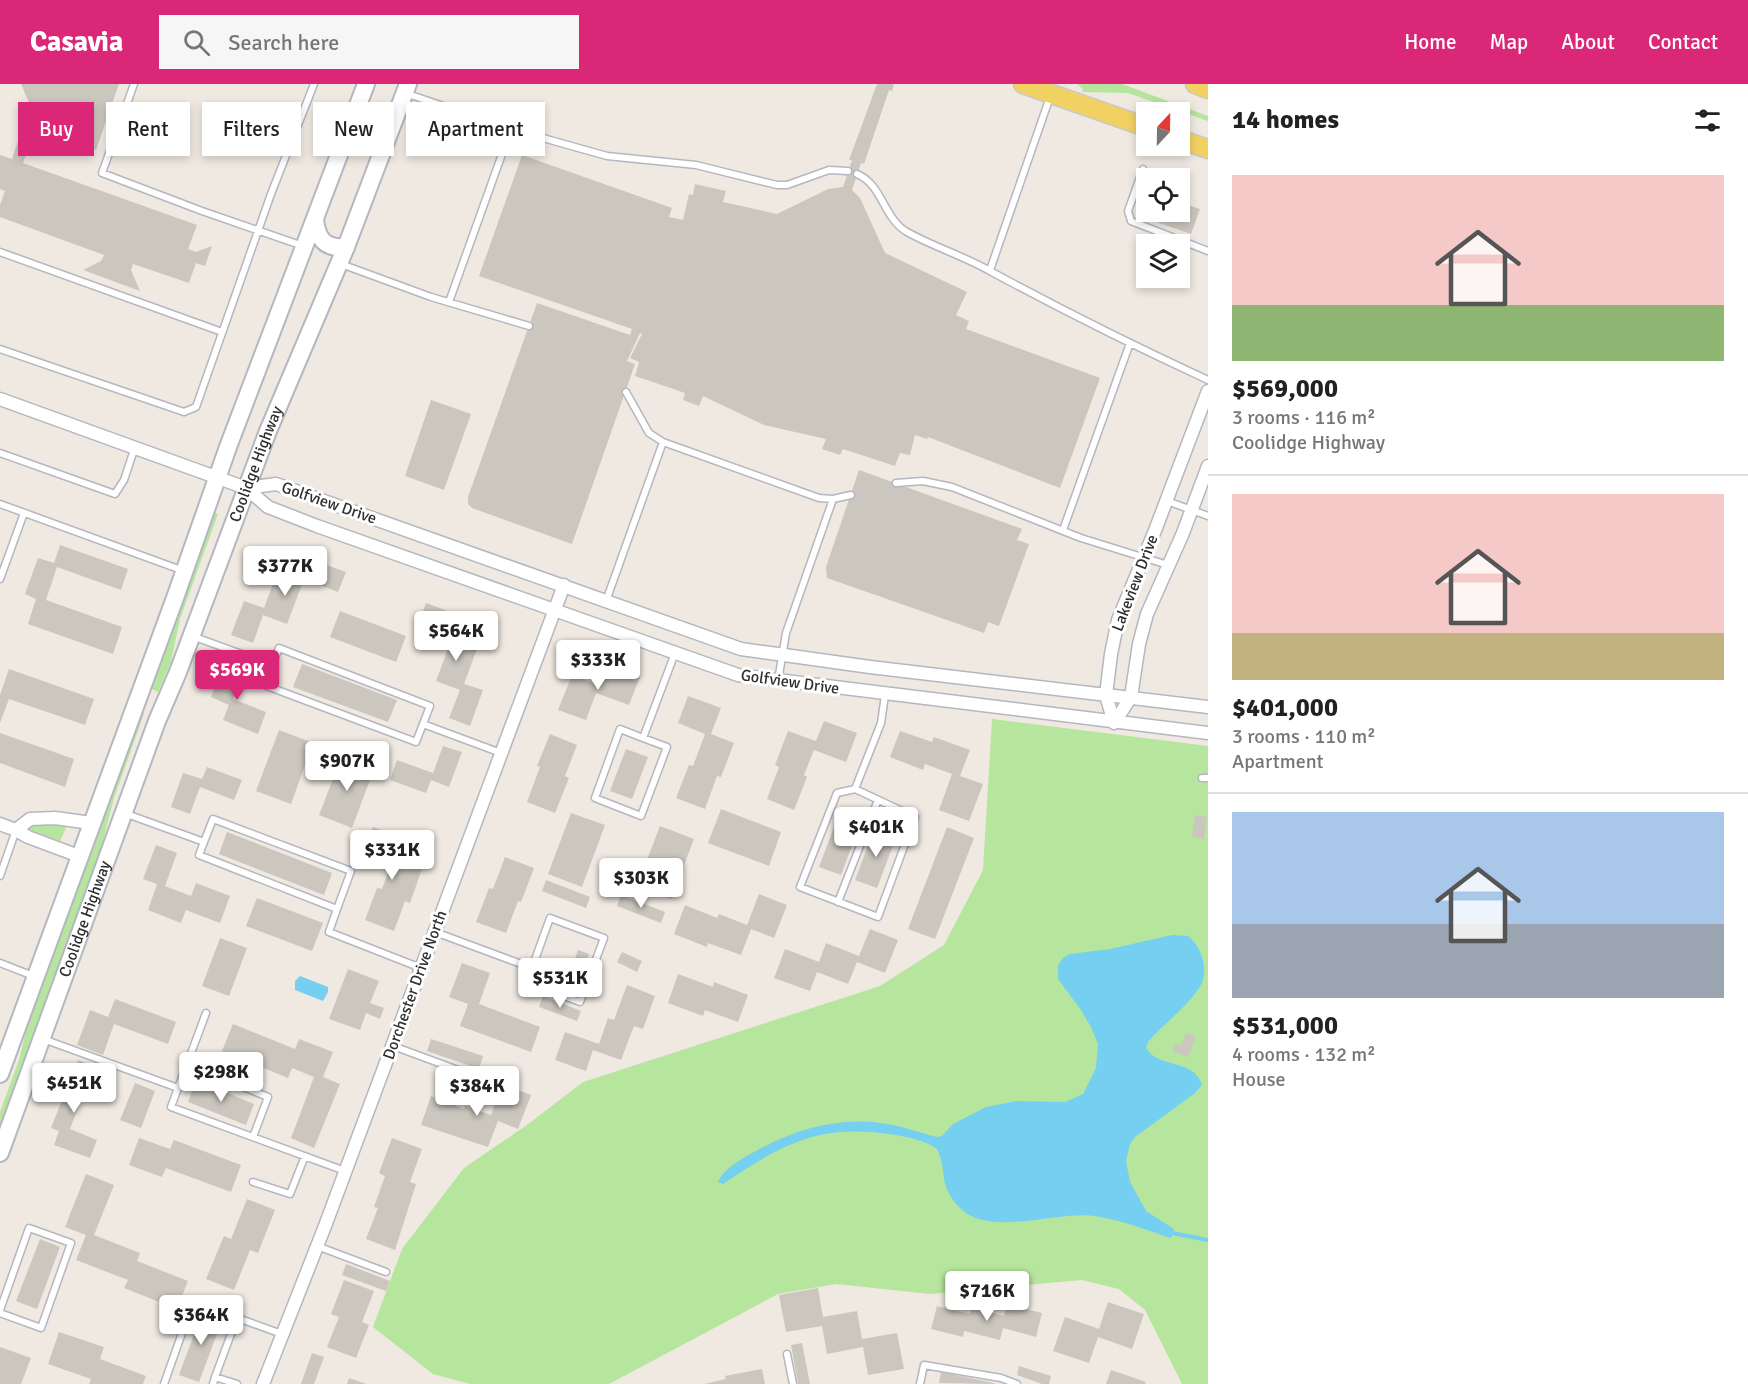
<!DOCTYPE html>
<meta charset="utf-8">
<style>
body{margin:0;font-family:Signika,sans-serif;background:#f6f6f6;color:#222;height:100vh;display:flex;flex-direction:column;font-size:22px;white-space:nowrap}
*{box-sizing:border-box;margin:0}
p{font-size:20px;color:#767676}
.icon{flex:none;width:33px;height:33px;fill:none;stroke:currentColor;stroke-width:2;stroke-linecap:round;stroke-linejoin:round}
.map{position:relative;flex:1;overflow:hidden}
.drawer{display:flex;flex-direction:column;background:#fff;width:540px}
.drawer>*{flex:none}
.hud{position:absolute;left:18px;top:18px;width:570px;height:54px;display:flex;gap:12px}
.needle{width:39px;rotate:22deg}
.controls{position:absolute;left:1136px;top:18px;display:grid;gap:12px}
.controls a{display:grid;place-items:center;width:54px;height:54px;border-radius:0px;background:#fff;box-shadow:0 3px 9px #0003;font-size:30px}
.price{position:absolute;translate:-50% -51px;padding:0 14px;border-radius:6px;background:#fff;color:#222;font-size:20px;line-height:39px;filter:drop-shadow(0 2px 3px #0008)}
.price::after{content:'';position:absolute;left:50%;top:36px;width:18px;height:14px;margin-left:-9px;background:inherit;clip-path:polygon(0 0,100% 0,50% 100%)}
.price.on{background:#db2777;color:#fff}
ul{padding:0;list-style:none}
li{display:grid;align-content:center;gap:12px;height:318px;padding:0 24px}
li+li{border-top:2px solid #e0e0e0}
li span{display:grid;place-items:center;height:186px;border-radius:0px;color:#555}
li>.icon{margin-inline-start:auto}
span .icon{width:108px;height:108px;fill:#fffc;stroke-width:1}
li b{font-size:26px}
h2{display:flex;justify-content:space-between;align-items:center;height:72px;padding:0 24px;font-size:26px}
.pill{padding:0 21px;border-radius:0px;background:#fff;box-shadow:0 3px 9px #0003;font-size:21px;line-height:54px}
.pill.on{background:#db2777;color:#fff}
header{display:flex;align-items:center;gap:36px;box-sizing:border-box;height:84px;padding:0 30px;background:#db2777;color:#fff}
header strong{font-size:28px}
nav{display:flex;gap:33px;margin-inline-start:auto;font-size:21px}
.search{width:420px;height:54px;background:#f6f6f6;display:flex;align-items:center;gap:15px;box-sizing:border-box;padding:0 21px;border-radius:0px;color:#767676;font-size:22px}
main{display:flex;flex:1;min-height:0}
.map>svg:first-child{display:block}
.green{fill:#b6e59e}
.water{fill:#75cff0}
.lines{fill:none;stroke-linecap:round;stroke-linejoin:round}
.stream{stroke:#75cff0;stroke-width:4}
.building{fill:#cbc7bf}
.lane-casing{stroke:#b4b7c1;stroke-width:9}
.street-casing{stroke:#b4b7c1;stroke-width:15}
.secondary-casing{stroke:#b4b7c1;stroke-width:20}
.primary-casing{stroke:#c9c9c9;stroke-width:21}
.lane{stroke:#fff;stroke-width:6}
.street{stroke:#fff;stroke-width:12}
.secondary{stroke:#fff;stroke-width:16}
.primary{stroke:#f2d163;stroke-width:18}
.labels{text-anchor:middle;dominant-baseline:central;stroke-width:6;stroke-linejoin:round;paint-order:stroke}
.street-label{font-size:16px;fill:#2e2e2e;stroke:#fff}
</style>
<header>
<strong>Casavia</strong>
<div class="search"><svg class="icon" aria-label="search" viewBox="0 0 24 24"><circle cx="10" cy="10" r="6"/><path d="M15 15l6 6"/></svg>Search here</div>
<nav><a>Home</a><a>Map</a><a>About</a><a>Contact</a></nav>
</header>
<main>
<div class="map">
<svg width="1208" height="1300" viewBox="0 0 1208 1300">
<rect width="100%" height="100%" fill="#efe9e1"/>
<path class="green" d="M1077,0H1122L1208,32V37L1128,9L1082,8L1083,5Z
M213,428L218,430L180,535L171,578L158,608L150,604Z
M142,627L144,630L114,714L97,780L0,1046V1028L19,976L29,934Z
M992,635L1208,662V1300H1182L1145,1226L1119,1205L1082,1196L930,1210L836,1200L778,1210L609,1300H470L433,1290L373,1243L402,1165L464,1084L527,1041L583,998L880,902L944,861L983,786Z
M61,740L66,744L60,757L28,745L31,741Z"/>
<path class="water" d="M1172,851L1188,852C1201,862 1208,883 1202,899C1192,919 1163,940 1148,958L1146,964C1158,985 1194,974 1202,1001L1195,1009L1135,1053L1130,1060L1126,1077L1130,1098L1146,1127L1174,1145L1171,1154C1146,1146 1121,1136 1095,1132C1058,1126 989,1154 960,1124C937,1100 948,1088 937,1065C925,1056 904,1052 889,1050C817,1040 781,1061 723,1100L718,1098C724,1084 743,1074 756,1067C797,1044 842,1032 888,1040C905,1043 921,1049 937,1053L942,1052L953,1040L986,1023L1016,1017L1065,1018L1083,1010L1096,984L1098,960L1091,943L1081,926L1058,895V882L1063,874L1070,870L1110,865Z
M300,892L328,903V908L323,917L295,906V897Z"/>
<g class="lines">
<path class="stream" d="M1172,1149L1208,1156"/>
</g>
<path class="building" d="M21,0H119L96,66L63,54L59,65L48,68L29,61L23,79L197,141L188,165L196,168L212,162L205,182L196,179L189,199L133,180L131,186L140,207L83,186L101,177L104,171L0,133V121L5,107L0,105V71L12,75L30,21Z
M877,0H894L892,7L889,6L864,80L861,79L852,106L860,114L885,169L967,208L956,231L969,237L966,245L1100,294L1060,404L928,353L927,355L915,351L910,371L900,369L895,382L843,365L840,371L822,365L826,355L764,341L703,312L699,322L683,316L685,309L635,292L639,278L630,274L642,250L640,249L627,277L635,280L572,460L472,424L468,420V413L537,219L630,251L632,245L479,192L522,71L672,124L669,133L683,136L689,110L693,111L695,100L726,107L723,118L777,130L828,105L843,103L852,76H849Z
M1143,112L1146,113V128H1179V118L1200,125L1191,150L1136,131Z
M431,316L471,330L444,406L405,392Z
M859,386L1022,445L1017,456L1029,460L999,542L988,538L984,549L827,494L826,483Z
M60,461L128,485L121,506L57,483L46,516L122,543L113,570L28,540L36,515L25,510L38,474L54,479Z
M310,475L346,488L338,508L304,495L287,540L263,531L253,559L231,551L244,517L264,524L281,479L306,488Z
M426,519L461,532L456,545L481,554L464,600L483,606L470,642L449,634L460,606L436,597L453,551L419,538Z
M340,527L406,552L396,578L330,553Z
M224,579L244,587L233,615L266,628L258,650L223,636L229,621L211,613Z
M302,580L397,616L388,638L293,603Z
M607,581L640,593L629,621L596,609L586,636L558,626L572,591L599,601Z
M9,585L94,615L85,641L9,615L0,639V611Z
M688,612L721,624L711,650L734,659L721,693L717,692L705,725L676,714L689,681L693,682L705,650L678,639Z
M824,637L857,649L846,678L814,666L804,691L807,693L794,726L767,715L779,683L775,681L788,647L816,657Z
M279,646L313,659L291,720L256,707Z
M900,647L932,658L934,653L970,666L960,692L983,700L969,737L939,726L952,690L925,680L923,686L890,673Z
M0,649L74,675L65,703L0,679Z
M550,650L577,661L565,692L569,694L555,729L527,718L540,683L537,682Z
M443,662L462,668L449,703L431,696L426,709L390,696L397,676L433,689Z
M626,665L648,673L632,715L610,707Z
M342,672L374,685L352,744L319,731Z
M207,683L242,696L234,716L200,703L190,730L171,723L183,689L202,695Z
M721,725L781,748L769,782L708,759Z
M571,729L605,741L582,803L548,790Z
M839,730L861,738L841,791L819,783Z
M1195,731L1207,733L1204,755L1192,753Z
M660,742L694,755L671,815L637,802Z
M373,743L405,755L399,773L423,782L410,819L405,817L394,847L365,836L377,804L382,805L394,772L366,762Z
M875,743L897,751L877,804L855,796Z
M947,743L974,754L935,855L908,845Z
M227,748L332,789L324,811L219,770Z
M156,761L177,769L165,802L191,812L196,799L230,812L220,839L186,826L181,839L148,826L157,800L143,795Z
M505,773L534,784L521,818L518,817L506,849L476,838L489,804L493,805Z
M546,796L590,813L586,824L542,807Z
M759,810L787,821L774,854L751,845L741,871L708,859L707,863L674,850L685,821L717,834L719,830L747,841Z
M621,811L665,828L661,839L617,822Z
M257,814L323,839L312,867L246,842Z
M870,845L898,856L885,889L857,878L848,900L817,888L810,907L774,894L785,865L819,878L826,859L859,872Z
M220,854L247,864L229,912L202,902Z
M578,866L589,870L576,903L566,899Z
M622,868L642,877L637,888L617,878Z
M462,879L490,889L479,920L540,943L531,968L460,942L468,920L449,913Z
M348,885L379,897L370,919L384,924L380,935L366,929L360,946L329,935Z
M678,890L713,903L714,898L748,911L738,938L705,926L703,932L668,919Z
M627,901L655,912L643,945L634,942L621,976L593,966L586,987L555,976L565,948L599,960L608,934L614,936Z
M543,912L581,927L577,937L539,923Z
M115,915L176,938L168,960L114,940L103,971L77,961L90,926L108,933Z
M233,940L295,965L299,955L333,968L323,993L340,1000L314,1064L291,1054L314,993L292,984L288,994L222,967Z
M1186,949L1196,953L1188,973L1172,967L1175,960L1181,962Z
M431,955L483,972L479,985L427,967Z
M78,976L94,982L70,1045L97,1056L90,1074L54,1061L59,1047L51,1044Z
M196,996L254,1020L246,1041L188,1018Z
M135,999L155,1007L141,1044L120,1036Z
M502,1000L531,1011L518,1045L498,1037L488,1063L421,1041L431,1012L464,1025L465,1022L491,1031Z
M139,1054L170,1065L174,1056L241,1081L231,1108L166,1084L162,1093L129,1081Z
M392,1054L422,1065L410,1098L416,1100L395,1166L366,1155L378,1124L374,1123L385,1092L379,1089Z
M86,1090L114,1101L94,1151L140,1169L137,1177L188,1197L177,1225L124,1204L128,1196L76,1176L86,1151L65,1143Z
M247,1115L275,1126L258,1169L250,1166L234,1206L206,1195L224,1152L231,1155Z
M40,1155L60,1163L37,1225L16,1217Z
M346,1180L390,1197L386,1207L342,1191Z
M344,1196L374,1207L362,1238L369,1241L356,1274L327,1263L339,1233L331,1230Z
M818,1204L823,1233L857,1227L862,1255L897,1249L904,1285L868,1291L863,1263L827,1270L822,1242L786,1248L779,1211Z
M1108,1218L1144,1230L1132,1265L1098,1253L1089,1279L1053,1267L1065,1233L1099,1245Z
M1007,1220L1042,1229L1036,1253L1003,1244L1000,1256L964,1247L963,1253L931,1245L937,1222L970,1230L972,1224L1004,1232Z
M203,1226L223,1234L199,1298L179,1291Z
M59,1248L104,1263L100,1275L146,1292L143,1300H89L91,1295L48,1280Z
M802,1259L810,1300H798L791,1261Z
M0,1263L31,1274L21,1300H0Z
M312,1269L324,1273L314,1300H301Z
M1019,1282L1051,1292L1049,1300H1042L1017,1291Z
M762,1285L765,1300H704L726,1295L725,1292Z
M1111,1286L1146,1298L1145,1300H1106Z
M941,1288L994,1299V1300L939,1299Z
M349,1294L366,1300H347Z"/>
<g class="lines">
<g class="lane-casing">
<path id="lane" d="M134,0L102,89L202,127L303,162
M405,9L511,45L607,72L696,81L777,101H787L829,86L848,87
M1143,85L1128,127L1131,137L1208,167
M857,90C882,100 884,135 907,148C934,163 964,172 990,187C1062,226 1134,262 1208,296
M0,168L222,248
M341,180L431,213L529,242
M990,186L1051,10
M449,218L511,45
M0,265L184,328L196,323L271,110L314,0
M626,308L649,349L663,358L819,414L833,415L851,411
M0,369L115,410L124,396L135,363
M896,399L923,397L952,403L1081,454L1168,481
M1167,417L1208,432
M0,420L184,487
M1063,446L1130,259
M0,495L24,429
M606,517L663,358
M192,552L272,581L265,601L280,607L416,658L423,640
M272,581L279,564L430,622L423,640L501,669
M778,597L786,549L833,415
M643,654L667,663L641,732L595,714L620,645L643,654L675,569
M1202,694H1208
M855,705L837,709L800,803L878,833L915,733L855,705L881,639L885,611
M124,729L204,758L199,771L337,825L329,848L421,884
M204,758L213,735L351,787L337,825
M0,792L16,746
M838,818L878,716
M435,848L532,884L526,898L580,918L604,854L550,834L532,884
M0,879L36,893
M206,929L171,1023L345,1087
M43,955L178,1004
M393,962L485,996
M187,980L268,1013L253,1053
M253,1098L290,1110L305,1072
M317,1162L386,1188
M0,1226L29,1144L71,1159L41,1244L0,1229
M787,1270L793,1300
M215,1293L237,1234
M164,1300L193,1218L282,1250
M213,1300L215,1293L237,1300
M920,1300L924,1281L1001,1294L1017,1300"/>
</g>
<g class="street-casing">
<path id="street" d="M0,315L246,404L268,423L317,442L738,591L1208,649
M246,404L276,400L741,565L870,583L1208,623
M1114,639L1106,611L1111,570L1118,536L1156,444L1208,307
M1114,639L1131,613L1139,560L1147,530L1183,449L1208,382
M0,740L16,746L28,753L79,772
M16,746L30,735L55,734L91,739
M263,1300L325,1142L564,501"/>
</g>
<g class="secondary-casing">
<g id="secondary">
<path d="M315,135C317,155 325,165 346,163"/>
<path d="M0,990L175,514L228,363L366,0"/>
<path id="s1" d="M0,1069L157,637L178,588L268,347L346,163L408,0"/>
</g>
</g>
<g class="primary-casing">
<path id="primary" d="M1023,0L1146,43
M1195,0L1208,5
M1179,55L1208,65"/>
</g>
<use href="#lane" class="lane"/>
<use href="#street" class="street"/>
<use href="#secondary" class="secondary"/>
<use href="#primary" class="primary"/>
</g>
<g class="labels">
<g class="street-label">
<text stroke="none"><textPath href="#s1" startOffset="735">Coolidge Highway</textPath></text>
<text transform="translate(329 419) rotate(19)">Golfview Drive</text>
<text transform="translate(1135 499) rotate(-69)">Lakeview Drive</text>
<text transform="translate(790 598) rotate(8)">Golfview Drive</text>
<text stroke="none"><textPath href="#s1" startOffset="249">Coolidge Highway</textPath></text>
<text transform="translate(415 901) rotate(-70)">Dorchester Drive North</text>
</g>
</g>
</svg>
<div class="controls">
<a><svg class="needle" viewBox="-14 -14 28 28"><path d="M0-13l5 13h-10z" fill="#e53935"/><path d="M0 13l5-13h-10z" fill="#767676"/></svg></a>
<a><svg class="icon" aria-label="locate" viewBox="0 0 24 24"><circle cx="12" cy="12" r="6"/><path d="M12 2v4M12 18v4M2 12h4M18 12h4"/></svg></a>
<a><svg class="icon" aria-label="layers" viewBox="0 0 24 24"><path d="M12 4l9 5-9 5-9-5zM3 14l9 5 9-5"/></svg></a>
</div>
<b class="price" style="left:285px;top:513px">$377K</b>
<b class="price" style="left:456px;top:578px">$564K</b>
<b class="price" style="left:598px;top:607px">$333K</b>
<b class="price on" style="left:237px;top:617px">$569K</b>
<b class="price" style="left:347px;top:708px">$907K</b>
<b class="price" style="left:876px;top:774px">$401K</b>
<b class="price" style="left:392px;top:797px">$331K</b>
<b class="price" style="left:641px;top:825px">$303K</b>
<b class="price" style="left:560px;top:925px">$531K</b>
<b class="price" style="left:221px;top:1019px">$298K</b>
<b class="price" style="left:74px;top:1030px">$451K</b>
<b class="price" style="left:477px;top:1033px">$384K</b>
<b class="price" style="left:987px;top:1238px">$716K</b>
<b class="price" style="left:201px;top:1262px">$364K</b>
<div class="hud">
<a class="pill on">Buy</a>
<a class="pill">Rent</a>
<a class="pill">Filters</a>
<a class="pill">New</a>
<a class="pill">Apartment</a>
</div>
</div>
<section class="drawer">
<h2>14 homes<svg class="icon" aria-label="filters" viewBox="0 0 24 24"><path d="M4 7h16M4 17h16"/><circle cx="9" cy="7" r="2"/><circle cx="15" cy="17" r="2"/></svg></h2>
<ul>
<li><span style="background:linear-gradient(#f6c9c9 70%,#8fb573 0)"><svg class="icon" aria-label="home" viewBox="0 0 24 24"><path d="M3 11l9-7 9 7M6 9v11h12V9"/></svg></span><div><b>$569,000</b><p>3 rooms · 116 m²</p><p>Coolidge Highway</p></div></li>
<li><span style="background:linear-gradient(#f6c9c9 75%,#c2b280 0)"><svg class="icon" aria-label="home" viewBox="0 0 24 24"><path d="M3 11l9-7 9 7M6 9v11h12V9"/></svg></span><div><b>$401,000</b><p>3 rooms · 110 m²</p><p>Apartment</p></div></li>
<li><span style="background:linear-gradient(#a9c7e8 60%,#9aa5b1 0)"><svg class="icon" aria-label="home" viewBox="0 0 24 24"><path d="M3 11l9-7 9 7M6 9v11h12V9"/></svg></span><div><b>$531,000</b><p>4 rooms · 132 m²</p><p>House</p></div></li>
</ul>
</section>
</main>
